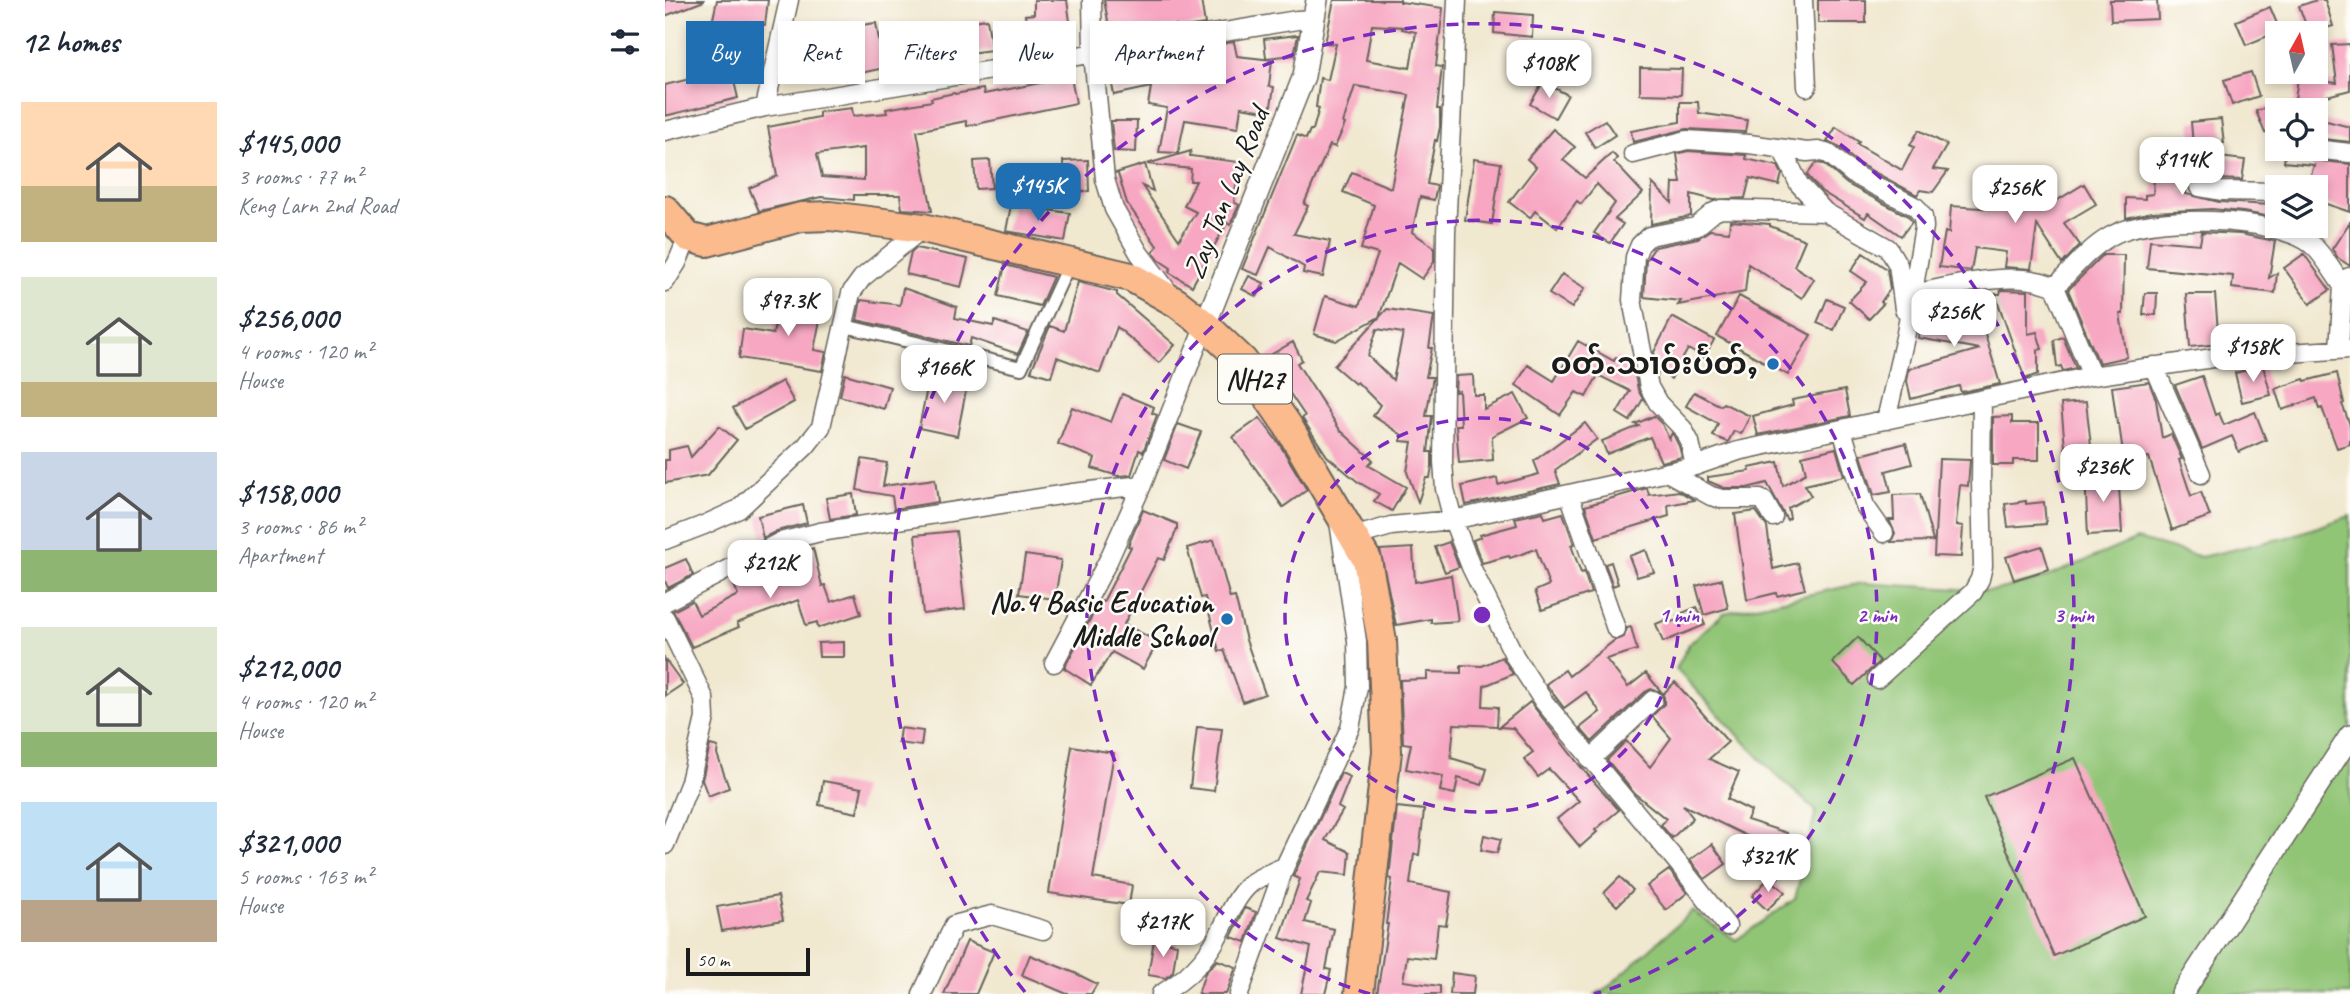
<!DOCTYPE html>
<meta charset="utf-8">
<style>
body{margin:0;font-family:Caveat,"Noto Sans Myanmar",sans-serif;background:#f2f2f3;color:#1f2937;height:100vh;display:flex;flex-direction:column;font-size:26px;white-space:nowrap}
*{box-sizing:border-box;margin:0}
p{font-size:23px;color:#747a83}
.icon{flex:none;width:38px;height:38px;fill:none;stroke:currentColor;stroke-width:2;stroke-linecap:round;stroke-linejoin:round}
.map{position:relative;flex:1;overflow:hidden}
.details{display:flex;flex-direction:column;background:#fff;width:665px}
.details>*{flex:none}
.banner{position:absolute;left:21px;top:21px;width:665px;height:63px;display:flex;gap:14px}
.needle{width:46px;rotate:8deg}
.tools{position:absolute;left:1600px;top:21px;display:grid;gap:14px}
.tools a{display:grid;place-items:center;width:63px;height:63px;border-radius:0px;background:#fff;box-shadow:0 4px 10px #0003;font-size:35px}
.scale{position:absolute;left:21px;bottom:18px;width:124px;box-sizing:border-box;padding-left:7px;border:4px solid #1c1c1c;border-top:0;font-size:19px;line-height:24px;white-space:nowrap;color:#1c1c1c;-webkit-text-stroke:5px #fdfcf7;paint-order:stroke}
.price{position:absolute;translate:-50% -60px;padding:0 16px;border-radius:14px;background:#fff;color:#222;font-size:23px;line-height:46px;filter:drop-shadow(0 2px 4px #0008)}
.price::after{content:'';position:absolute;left:50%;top:42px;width:21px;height:16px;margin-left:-10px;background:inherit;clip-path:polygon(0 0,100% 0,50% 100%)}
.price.selected{background:#1f6fb2;color:#fff}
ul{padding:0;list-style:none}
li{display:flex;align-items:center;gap:21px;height:175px;padding:0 21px}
li span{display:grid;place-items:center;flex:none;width:196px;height:140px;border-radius:0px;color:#555}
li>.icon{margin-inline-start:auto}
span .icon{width:84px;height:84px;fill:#fffc;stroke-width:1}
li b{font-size:30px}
h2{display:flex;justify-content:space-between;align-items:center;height:84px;padding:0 21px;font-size:30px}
.chip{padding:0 24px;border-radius:0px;background:#fff;box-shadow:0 4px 10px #0003;font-size:24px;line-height:63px}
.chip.selected{background:#1f6fb2;color:#fff}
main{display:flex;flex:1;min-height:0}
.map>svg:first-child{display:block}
.green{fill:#91c576;stroke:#567049;stroke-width:2}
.building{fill:#f7a7c2;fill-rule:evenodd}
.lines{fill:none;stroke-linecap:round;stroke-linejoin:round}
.pedestrian-casing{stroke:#67635b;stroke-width:16}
.minor-casing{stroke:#67635b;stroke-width:21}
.tertiary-casing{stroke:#67635b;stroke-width:24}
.trunk-casing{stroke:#67635b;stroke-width:32}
.pedestrian{stroke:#fff;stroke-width:12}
.minor{stroke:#fff;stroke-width:18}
.tertiary{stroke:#fff;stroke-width:21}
.trunk{stroke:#fbbb8d;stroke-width:28}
.ring{fill:none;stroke:#7b2cbf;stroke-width:3.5;stroke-dasharray:12 9}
.poi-dot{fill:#1f6fb2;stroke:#fdfcf7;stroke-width:2.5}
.labels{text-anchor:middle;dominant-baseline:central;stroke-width:5;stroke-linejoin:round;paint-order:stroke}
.shield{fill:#fdfcf7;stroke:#605f5e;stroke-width:2}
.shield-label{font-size:28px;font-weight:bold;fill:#1c1c1c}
.street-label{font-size:30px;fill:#1c1c1c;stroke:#fdfcf7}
.poi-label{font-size:30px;font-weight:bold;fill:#1c1c1c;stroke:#fdfcf7;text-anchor:end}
.centre{fill:#7b2cbf;stroke:#fdfcf7;stroke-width:3.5}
.ring-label{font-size:21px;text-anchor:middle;font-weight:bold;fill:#7b2cbf;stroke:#fdfcf7;stroke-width:5;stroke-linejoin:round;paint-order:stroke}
</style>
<main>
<section class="details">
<h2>12 homes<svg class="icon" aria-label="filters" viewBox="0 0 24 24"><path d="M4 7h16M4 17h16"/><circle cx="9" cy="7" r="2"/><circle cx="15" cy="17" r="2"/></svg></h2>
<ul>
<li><span style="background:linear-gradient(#ffd9b3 60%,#c2b280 0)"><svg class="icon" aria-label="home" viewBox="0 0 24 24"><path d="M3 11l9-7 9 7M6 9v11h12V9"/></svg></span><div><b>$145,000</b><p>3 rooms · 77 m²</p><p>Keng Larn 2nd Road</p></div></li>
<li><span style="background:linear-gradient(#dfe7d0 75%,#c2b280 0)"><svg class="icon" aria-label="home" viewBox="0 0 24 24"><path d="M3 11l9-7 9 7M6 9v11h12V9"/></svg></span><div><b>$256,000</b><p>4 rooms · 120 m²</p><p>House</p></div></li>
<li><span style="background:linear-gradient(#c9d6e8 70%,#8fb573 0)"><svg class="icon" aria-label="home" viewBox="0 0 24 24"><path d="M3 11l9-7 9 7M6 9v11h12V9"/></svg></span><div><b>$158,000</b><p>3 rooms · 86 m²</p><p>Apartment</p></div></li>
<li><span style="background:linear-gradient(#dfe7d0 75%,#8fb573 0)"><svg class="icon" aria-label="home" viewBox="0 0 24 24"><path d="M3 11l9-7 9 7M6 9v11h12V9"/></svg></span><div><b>$212,000</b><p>4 rooms · 120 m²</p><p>House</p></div></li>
<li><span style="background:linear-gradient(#bfe0f5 70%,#b9a48a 0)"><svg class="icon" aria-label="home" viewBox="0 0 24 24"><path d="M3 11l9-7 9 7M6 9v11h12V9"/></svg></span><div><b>$321,000</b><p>5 rooms · 163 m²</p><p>House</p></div></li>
</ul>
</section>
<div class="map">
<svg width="1685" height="994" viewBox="0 0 1685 994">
<rect width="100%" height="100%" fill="#fdfcf7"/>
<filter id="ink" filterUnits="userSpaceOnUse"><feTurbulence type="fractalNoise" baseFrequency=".0143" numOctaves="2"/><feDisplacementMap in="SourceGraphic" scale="14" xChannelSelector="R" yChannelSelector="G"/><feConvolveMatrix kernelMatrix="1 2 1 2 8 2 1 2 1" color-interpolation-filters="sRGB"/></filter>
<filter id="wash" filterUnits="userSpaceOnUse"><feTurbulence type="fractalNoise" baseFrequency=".00686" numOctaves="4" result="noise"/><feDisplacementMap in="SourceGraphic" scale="28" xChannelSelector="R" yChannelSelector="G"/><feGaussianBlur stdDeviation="1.57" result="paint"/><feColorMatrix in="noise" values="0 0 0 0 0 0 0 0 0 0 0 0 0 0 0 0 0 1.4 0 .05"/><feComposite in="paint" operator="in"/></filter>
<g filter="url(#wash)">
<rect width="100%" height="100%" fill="#f1e8d0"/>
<path class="green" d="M1685,516V994H931L944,986L1027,911L1071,940L1130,899L1151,811L1107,771L1011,669L1024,644L1059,613L1197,583L1327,591L1377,579L1472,539L1536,557L1623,537Z"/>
<g id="blocks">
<path class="building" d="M0,0H39V1L0,16Z
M52,0H103L100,25L92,24L83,66L40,56Z
M369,0H402L408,43L364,48L360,15L369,14Z
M439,0H536L540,24L511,28V25L446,37Z
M669,0H735V2L778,8L771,66L777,67L772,109H775V127L772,141L770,140L762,184L772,186L769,200L755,197L747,232L769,247V262L757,279L733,263L714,317L671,341L649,334L660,296L694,306L713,254L696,249L709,205L678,192L687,172L726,188L744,95L690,86L678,123L680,124L670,147L665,145L655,167L639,204L643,206L629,234L665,241L658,277L638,273L639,267L605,247L593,275L577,269L632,135L641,139L645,130H648L654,108L651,107L655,78L663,80L671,44L660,43ZM707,25L738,27L737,29L751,32L745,68L701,60Z
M1153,0H1201V23H1153Z
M1445,0H1492L1493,19L1446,21Z
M1652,0H1660L1668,26L1644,33L1634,6Z
M1605,7L1615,31L1581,45L1571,21Z
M830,12L868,15L867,37L829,33Z
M322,19L327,50L297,54V58L266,64L259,28Z
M211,23L219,68L191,74L183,27Z
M633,35L629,55L601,58L599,39Z
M569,42L572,56L607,60L604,86L609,87L605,112L576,107L573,128L520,120L513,153L494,152L502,108L483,105L486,87L449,95L444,69L473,63L475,73L516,80L511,51Z
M1685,44V90L1658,97L1656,109L1629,106L1633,78L1672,83L1667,45Z
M975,68L1017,69L1016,95L975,94Z
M66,69L73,98L0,116V85Z
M1586,72L1594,96L1567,105L1559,80Z
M406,77L411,103L302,126L301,121L252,131L267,211L237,209L235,195H189V200L156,197L94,211L84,188L112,176L103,127L154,117V112L187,108L188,116L222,113L221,109L267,101L266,98L289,93L290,94L318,89L319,94ZM199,148V180L157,177L152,154Z
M878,82L903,95L890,118L865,104Z
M1015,102H1033L1034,113L1082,120L1080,132L1022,129L968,142L966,131L1015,122Z
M1612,104V129L1600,133L1591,111Z
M1650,118L1685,127V142L1650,138Z
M1556,119L1559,143L1528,146L1526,122Z
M940,120L950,135L930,148L920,132Z
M446,121H472L471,152L449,151Z
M1171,127L1194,142L1192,144L1237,170L1249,147L1245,145L1254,130L1282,145L1268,169L1283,171L1268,192L1255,190L1252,195L1194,164L1171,145L1162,142Z
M888,129L910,147L898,160L920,178L947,153L952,158L949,162L978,193L950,219L958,224L945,243L929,233L950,203L932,184L916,204L912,201L892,228L870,211L865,218L844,202L871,167L862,159Z
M1621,149H1639L1643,158L1648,160L1685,164V212L1650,200V187H1642L1649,165L1619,162Z
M526,151L525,156L574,162L569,202L574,205L565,225L562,223L527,286L504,272L506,268L494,260L488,252L492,246L462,203L453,174L451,173L480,164L488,191L477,186L514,240L531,212L519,206L531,181H525L526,169L482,164Z
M1023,151L1081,155V159L1113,166L1117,174L1114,185L1085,178L1080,198L1049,200L1026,194V216L986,224L987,183L1007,203L1008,183H1016L1012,154Z
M1554,157L1580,160L1577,180L1552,179Z
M809,159L836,163L827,224L800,220Z
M325,160L327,188L311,189L309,161Z
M423,160L424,191L399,192L398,161Z
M1490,161L1518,163L1516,191H1521V194L1554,202L1605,205L1612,218L1578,212L1547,209L1487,212L1461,218V198L1480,199V195L1488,194Z
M1151,163L1159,164L1182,184L1243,216L1247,222L1236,236L1203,213L1200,218L1156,191L1142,175Z
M1383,176L1391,201L1419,184L1431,204L1399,223L1415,245L1397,264L1372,225L1366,269L1339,267L1341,252L1310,248L1306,271L1274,267L1280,232L1284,233L1286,206L1331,209V178H1351L1352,186Z
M346,205L405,213L400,241L341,231Z
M1065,221L1105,224V226L1140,240L1129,266L1149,279L1137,298L1083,264L1080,292L1013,305L1016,301L979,297L981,260L990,247L1033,238L1045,230L1064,232Z
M1685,222V266L1673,258L1667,249Z
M1537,232L1575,234L1610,241L1604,278L1612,273L1610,293L1567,288L1568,276L1482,268L1485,240L1535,244Z
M251,248L303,259L296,287L241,274L246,252Z
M1198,253L1222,269L1225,289L1216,302L1218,304L1204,319L1184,301L1202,282L1186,271Z
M1639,254L1665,290L1645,304L1619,268Z
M1438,255H1459L1458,314H1455L1462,357L1434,363L1403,290Z
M340,265L388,277L375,306L333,296Z
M897,274L920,288L907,308L884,294Z
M584,276L599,283L592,297L577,289Z
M413,282L452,292V295L510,345L494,363L452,327L435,373L392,357L386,377L366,371L385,326L399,331Z
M238,288L292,307L290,318L328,326L330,321L363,332L353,354L306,338L304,346L192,320L196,300L235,305Z
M1336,290L1363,291V334L1372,332L1377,349L1373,350V374L1360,379L1330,294H1335Z
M1480,293H1492L1491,315H1478Z
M1308,294L1335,384L1296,392L1294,386L1246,399L1242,381L1244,369L1315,349L1253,338L1259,303Z
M1521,294H1550L1554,344L1525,347Z
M1074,296L1146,335L1123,375L1052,336Z
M116,297L158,305L149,350L161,352L157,371L74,358L78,329L108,334Z
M1162,299L1179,306L1169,330L1152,323Z
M722,309L769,316L764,348H767L761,377H768L761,416H767L763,452H767V466L765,478H761L753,502L742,472L747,442L736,441L737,435L708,416L715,405L692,382L690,384L669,366ZM712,329L738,333L728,380L703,356Z
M1007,317L1049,340L1039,358L1023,349L1006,379L994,372L993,374L989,352Z
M1398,337L1411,368L1398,371L1396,366L1392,367L1389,340Z
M913,341L949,361L951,357L968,365L973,390L978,399L965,421L952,413L965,391L933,375L921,397L911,392L895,415L851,385L863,365L889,381Z
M628,342L637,360L632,363L675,430L708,460L703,465L741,487L727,511L709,501L714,494L693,482L662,456L637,418L640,416L612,374L610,375L600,358Z
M1598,366L1606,395L1577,402L1570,373Z
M265,373L303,381L292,436L254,428Z
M1672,373L1679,403L1677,404L1685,425V444L1672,448L1657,408L1654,409L1651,398L1617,410L1610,389L1639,379L1640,381Z
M180,374L225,387L219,409L175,396Z
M808,375L809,395H819V409L850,394L863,418L827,436L828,460L794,463L791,425H796L794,391L790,392L791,376Z
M1537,376L1550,415L1554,413L1559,425L1590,412L1601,440L1574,452L1567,436L1537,449L1510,385Z
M117,381L129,402L80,429L68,408Z
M1484,382L1491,400L1497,438L1506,434L1517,459L1514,460L1526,496L1536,492L1545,516L1507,530L1484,457L1459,460L1454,424H1452L1447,387Z
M1180,390L1185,416L1093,435L1088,416L1128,405L1127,400Z
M1029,392L1056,406L1058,403L1085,416L1076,434L1069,431L1063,442L1048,436L1053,424L1021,406Z
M457,394L489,407L487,413L492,415L478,452L474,450L466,475L453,476L427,468L430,458L393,444L407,407L446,422Z
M1421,402L1427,454L1401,457L1396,404Z
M989,416L997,424L1004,439L1007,433L1009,436L1014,446L1017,457L996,462L985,437L942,454L937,441L974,426L970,424Z
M1347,416V423H1374V460H1348V465H1328V417Z
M595,418L615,445L642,490L618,507L568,437Z
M920,423L932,439L890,470L895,484L801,505L797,486L832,478L833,485L874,474L869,461Z
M513,424L536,432L521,469L499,460Z
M54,426L72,440L43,475L0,483V460H4V450L22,446L26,457Z
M1241,443L1247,464L1221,471L1226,492L1209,495L1196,455Z
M1171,448L1179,476L1140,485L1146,496L1123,508L1125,518L1122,520L1102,483L1082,488H1059L1043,481V477L1085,471L1084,468L1113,462L1118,486L1141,473L1137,456Z
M197,459L222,463L218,486L270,479L273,502L229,509L227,496L192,490Z
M1274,459L1305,460L1303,486L1295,485L1291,525L1298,526L1296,557L1269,556Z
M1453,472L1457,533L1423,535L1420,474Z
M982,488L984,495L1014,491L1029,500L1003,505L1004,516L931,538L920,506Z
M188,494L191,515L165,519L161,498Z
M1255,494L1268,541L1226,542L1230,533L1224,520H1229L1228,495Z
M1361,501V504L1379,502L1381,524L1343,527L1340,504Z
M138,505L142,523L112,531L98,538L93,516Z
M478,510L512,524V529L499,560L493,558L459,624L493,642L478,669L447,652L426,685L399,668L435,601L438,602L466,547L463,546Z
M1091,511L1102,527L1108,569L1133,563L1140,589L1112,596L1111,593L1082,600L1070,514Z
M878,512L880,518L898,513L909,544L906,545L916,573L919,572L926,593L877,610L870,591L884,585L871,549L845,558L844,556L817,563L808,540L816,537L815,535L852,525L850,518Z
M291,531L300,609L258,614L250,535Z
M549,540L565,598L570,597L581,640L600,694L578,702L559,650L554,651L540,597L536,598L522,548Z
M784,542L794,567L780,572L770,547Z
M1377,546L1384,569L1349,580L1341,557Z
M148,548L157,586L160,585L166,602L190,594L196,614L153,628L152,622L141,625L133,600L72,623L74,627L27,647L8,611L27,601L34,615L73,595L68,582L127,560L126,556Z
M748,548L750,582L786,575L793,621L766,623V619L731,625L715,550Z
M981,550L989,572L972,577L964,556Z
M360,555L396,560L390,599L354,594Z
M21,559L28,575L3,588L0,581V568Z
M946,562L953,584L948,586L940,564Z
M1057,579L1063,608L1039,615L1031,586Z
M1032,607L1040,625L998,642L991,624L1005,618L1006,622L1013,620L1012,615Z
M966,627L972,650L941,659L963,687L981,673L998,694L1010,682L1063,742L1044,759L1074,772L1062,799L1086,811L1082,820L1122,833L1114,859L1082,849L1086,838L1018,805L1028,818L1007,838L996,825L1001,819L969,793L942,760L961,741L985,767L1006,738L987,716L999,704V697L996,692L986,689L980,692L927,742L915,728L935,712L921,692L899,708L881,684L900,670L904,676L950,640L959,637L962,628Z
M1193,637L1215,661L1189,685L1167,662Z
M179,642V657H154L153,643Z
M837,657L848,674L819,686L818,706L833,707L832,726L789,724L786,758L822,769L817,785L793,778L790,794L775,791L778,776L741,769L746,744L738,743L735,680L762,679V672L796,673V665L817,666Z
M0,659L18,684L0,696Z
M865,702L916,767L954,810L930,830L932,832L915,847L892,819L914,801L884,769L873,777L859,759L868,752L848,728L834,727Z
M532,727L557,729L549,791L525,788Z
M235,728L258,731L256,746L233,743Z
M45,745L53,747L52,754L64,788L43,796L37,780Z
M407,746L449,753L428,878L467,885L464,905L384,893Z
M1410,758L1480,916L1389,956L1319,797Z
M676,773L685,777L673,807L678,810L660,840L685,852L683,875L655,872L641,901L646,903L640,922L669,929L661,969L666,970L660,994H636L646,947L615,938L635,879L628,876L631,870Z
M158,781L197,788L192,813L154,805Z
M732,807L759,810L754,855L749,854L745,884L786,892L781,925L773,924L769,959L742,956L738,981L775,986V994H712L723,924H721L727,879L724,878Z
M819,835L836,839L832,853L816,850Z
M1047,844L1061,864L1040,879L1025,860Z
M1004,870L1022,893L1001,910L982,886Z
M955,877L968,890L952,906L939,893Z
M1104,878L1120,892L1102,910L1087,896Z
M113,896L118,920L57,931L52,907Z
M580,908L591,912L581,942L566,937Z
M489,940L512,944L508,972L501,978L483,975Z
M302,941L329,952L311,994H279Z
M365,955L410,973L432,984L426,994H402L357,975Z
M552,960L571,967L561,994H533L540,973Z
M787,973L810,976L808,994H785Z"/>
</g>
</g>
<g filter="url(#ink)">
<use href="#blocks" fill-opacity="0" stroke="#67635b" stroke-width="2"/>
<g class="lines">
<g class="pedestrian-casing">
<path id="pedestrian" d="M180,326L356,368L405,262"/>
</g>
<g class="minor-casing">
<path id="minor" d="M427,0L428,54L440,179L449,209L474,253L504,293
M792,0L781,232L778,462L780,489L788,520L806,567L850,657L879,702L1013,863L1062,926
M1138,0L1142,87
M100,107L124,0
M0,131L100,107L632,20L650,19
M1117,149L1134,184L1160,212L1223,248L1233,265L1239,309
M1650,149L1685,153
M968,154L1022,140L1084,144L1142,152L1153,151L1164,154L1188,174L1251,207L1258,217L1259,227L1241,333L1221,420
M1534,187L1556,191L1612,192
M0,282L12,263L23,237
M1390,287C1408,269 1424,248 1446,236C1485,213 1609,216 1646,244C1657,252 1669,274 1678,286
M1248,294C1289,286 1351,268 1390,287L1427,376
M1674,349L1678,286L1684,277
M1489,366L1536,474
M1177,430L1200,506L1219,533
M1030,466L1025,442L1018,429L993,403L984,387L967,300L970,257L975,245L984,236L1031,227L1049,212L1056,209L1160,212
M1002,472L1046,496L1057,499H1095L1099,501L1108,517
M904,494L951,629
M688,537L726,526L788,520L904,494L1030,466L1073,451L1427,376L1548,358L1685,349
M0,540L39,525L74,509L141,446L156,427L186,293L197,278L258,228
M0,602L115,542L155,532L408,493L477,485L540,325
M0,618L39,698L40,718L25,782L0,845
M389,663L443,561L477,485
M1212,679L1308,592L1315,579L1318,566L1316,481L1317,400
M925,760L988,700
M257,994L289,925L327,915L378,930
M496,994C520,980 540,961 553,936C563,918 570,897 585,884C595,876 609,872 620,866
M574,994L620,866L685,728L693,687L692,641L674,522"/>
</g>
<g class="tertiary-casing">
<path id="tertiary" d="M540,325L639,76L652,0
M1517,994L1685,736"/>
</g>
<g class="trunk-casing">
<path id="trunk" d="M0,210L23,237L42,242L136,217L165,216L258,228L466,277L512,303L540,325L578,361L623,426L702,560L717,641L722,752L694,994"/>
</g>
<use href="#pedestrian" class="pedestrian"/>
<use href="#minor" class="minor"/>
<use href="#tertiary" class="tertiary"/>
<use href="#trunk" class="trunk"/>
</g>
</g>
<g class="ring">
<circle cx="817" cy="615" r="197"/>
<path d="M705 994A395 395 0 1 1 929 994"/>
<path d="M360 992A592 592 0 1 1 1274 992"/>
</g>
<g class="poi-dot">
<circle cx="1108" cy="364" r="7"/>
<circle cx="562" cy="619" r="7"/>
</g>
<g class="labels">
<rect class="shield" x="553" y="354.5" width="74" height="49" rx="5"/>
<g class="shield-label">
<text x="590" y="379">NH27</text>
</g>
<g class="street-label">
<text transform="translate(561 193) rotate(-68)">Zay Tan Lay Road</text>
</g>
<g class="poi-label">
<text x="1094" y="364">ဝတ်ႉသၢဝ်းပႅတ်ႇ</text>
<text x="548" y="602">No.4 Basic Education<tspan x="548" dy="34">Middle School</tspan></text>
</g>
</g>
<circle cx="817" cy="615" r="10" class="centre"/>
<g class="ring-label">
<text x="1014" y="622">1 min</text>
<text x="1212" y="622">2 min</text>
<text x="1409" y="622">3 min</text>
</g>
</svg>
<div class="tools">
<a><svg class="needle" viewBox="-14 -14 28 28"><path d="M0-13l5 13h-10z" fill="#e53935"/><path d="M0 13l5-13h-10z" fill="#747a83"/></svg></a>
<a><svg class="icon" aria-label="locate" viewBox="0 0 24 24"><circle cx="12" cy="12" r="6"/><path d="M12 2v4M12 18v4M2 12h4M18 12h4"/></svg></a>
<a><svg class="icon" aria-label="layers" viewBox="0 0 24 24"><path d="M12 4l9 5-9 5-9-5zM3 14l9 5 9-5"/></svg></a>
</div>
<div class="scale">50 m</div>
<b class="price" style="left:884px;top:100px">$108K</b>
<b class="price" style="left:1517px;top:197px">$114K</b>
<b class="price selected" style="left:373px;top:223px">$145K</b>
<b class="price" style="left:1350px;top:225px">$256K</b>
<b class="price" style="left:123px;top:338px">$97.3K</b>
<b class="price" style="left:1289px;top:349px">$256K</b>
<b class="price" style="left:1588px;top:384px">$158K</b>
<b class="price" style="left:279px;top:405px">$166K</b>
<b class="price" style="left:1438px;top:504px">$236K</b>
<b class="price" style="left:105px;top:600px">$212K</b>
<b class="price" style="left:1103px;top:894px">$321K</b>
<b class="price" style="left:498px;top:959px">$217K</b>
<div class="banner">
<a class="chip selected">Buy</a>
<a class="chip">Rent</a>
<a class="chip">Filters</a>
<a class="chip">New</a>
<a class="chip">Apartment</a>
</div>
</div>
</main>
